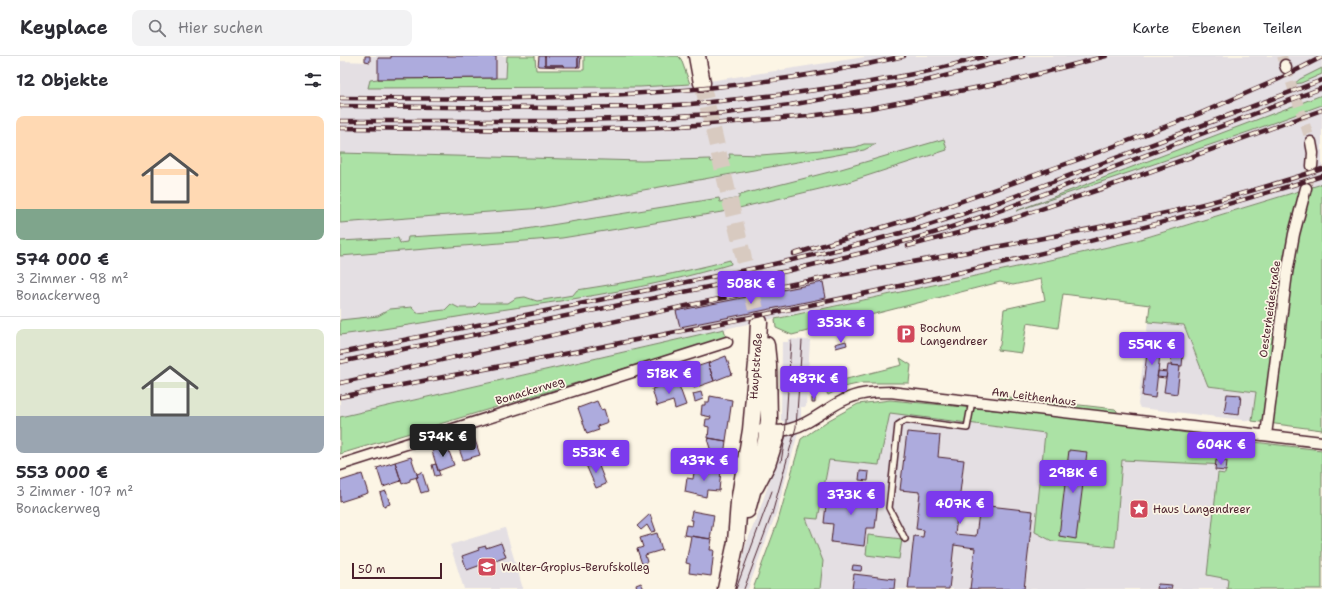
<!DOCTYPE html>
<html lang="de">
<meta charset="utf-8">
<style>
body{margin:0;font-family:"Shantell Sans",sans-serif;background:#f2f2f3;color:#2b2b33;height:100vh;display:flex;flex-direction:column;font-size:15px;white-space:nowrap}
*{box-sizing:border-box;margin:0}
p{font-size:13px;color:#7c7c81}
.icon{flex:none;width:22px;height:22px;fill:none;stroke:currentColor;stroke-width:2;stroke-linecap:round;stroke-linejoin:round}
.map{position:relative;flex:1;overflow:hidden}
.details{display:flex;flex-direction:column;background:#fff;width:340px}
.details>*{flex:none}
.scale{position:absolute;left:12px;bottom:10px;width:90px;box-sizing:border-box;padding-left:4px;border:2px solid #4a1f2b;border-top:0;font-size:11px;line-height:14px;white-space:nowrap;color:#4a1f2b;-webkit-text-stroke:3px #fcf5e5;paint-order:stroke}
.price{position:absolute;translate:-50% -34px;padding:0 9px;border-radius:4px;background:#7c3aed;color:#fff;font-size:13px;line-height:26px;filter:drop-shadow(0 1px 2px #0008)}
.price::after{content:'';position:absolute;left:50%;top:24px;width:12px;height:9px;margin-left:-6px;background:inherit;clip-path:polygon(0 0,100% 0,50% 100%)}
.price.active{background:#222;color:#fff}
ul{padding:0;list-style:none}
li{display:grid;align-content:center;gap:8px;height:212px;padding:0 16px}
li+li{border-top:1px solid #e1e1e2}
li span{display:grid;place-items:center;height:124px;border-radius:8px;color:#555}
li>.icon{margin-inline-start:auto}
span .icon{width:72px;height:72px;fill:#fffc;stroke-width:1}
li b{font-size:17px}
h2{display:flex;justify-content:space-between;align-items:center;height:48px;padding:0 16px;font-size:17px}
header{display:flex;align-items:center;gap:24px;box-sizing:border-box;height:56px;padding:0 20px;background:#fff;border-bottom:1px solid #e1e1e2}
header strong{font-size:19px}
nav{display:flex;gap:22px;margin-inline-start:auto;font-size:14px}
.search{width:280px;height:36px;background:#f2f2f3;display:flex;align-items:center;gap:10px;box-sizing:border-box;padding:0 14px;border-radius:8px;color:#7c7c81;font-size:15px}
main{display:flex;flex:1;min-height:0}
.map>svg:first-child{display:block}
.built{fill:#e4dfe3}
.green{fill:#abe2a5;stroke:#7a8068}
.building{fill:#adabdd;stroke:#4a1f2b}
.lines{fill:none;stroke-linecap:round;stroke-linejoin:round}
.street-tunnel{stroke:#d8cac0;stroke-width:10;stroke-dasharray:10 5;stroke-linecap:butt}
.primary-tunnel{stroke:#d8cac0;stroke-width:16;stroke-dasharray:16 8;stroke-linecap:butt}
.lane-casing{stroke:#4a1f2b;stroke-width:8}
.street-casing{stroke:#4a1f2b;stroke-width:13}
.primary-casing{stroke:#4a1f2b;stroke-width:19}
.lane{stroke:#fcf5e5;stroke-width:5}
.street{stroke:#fcf5e5;stroke-width:10}
.primary{stroke:#fcf5e5;stroke-width:16}
.tram{stroke:#4a1f2b;stroke-width:1}
.rail-casing{stroke:#4a1f2b;stroke-width:4.5}
.rail{stroke:#fcf5e5;stroke-width:3;stroke-dasharray:9;stroke-linecap:butt}
.labels{text-anchor:middle;dominant-baseline:central;stroke-width:3.5;stroke-linejoin:round;paint-order:stroke}
.street-label{font-size:11px;fill:#4a1f2b;stroke:#fcf5e5}
.poi-label{font-size:11px;fill:#4a1f2b;stroke:#fcf5e5;text-anchor:start}
</style>
<header>
<strong>Keyplace</strong>
<div class="search"><svg class="icon" aria-label="search" viewBox="0 0 24 24"><circle cx="10" cy="10" r="6"/><path d="M15 15l6 6"/></svg>Hier suchen</div>
<nav><a>Karte</a><a>Ebenen</a><a>Teilen</a></nav>
</header>
<main>
<section class="details">
<h2>12 Objekte<svg class="icon" aria-label="filters" viewBox="0 0 24 24"><path d="M4 7h16M4 17h16"/><circle cx="9" cy="7" r="2"/><circle cx="15" cy="17" r="2"/></svg></h2>
<ul>
<li><span style="background:linear-gradient(#ffd9b3 75%,#7fa58c 0)"><svg class="icon" aria-label="home" viewBox="0 0 24 24"><path d="M3 11l9-7 9 7M6 9v11h12V9"/></svg></span><div><b>574 000 €</b><p>3 Zimmer · 98 m²</p><p>Bonackerweg</p></div></li>
<li><span style="background:linear-gradient(#dfe7d0 70%,#9aa5b1 0)"><svg class="icon" aria-label="home" viewBox="0 0 24 24"><path d="M3 11l9-7 9 7M6 9v11h12V9"/></svg></span><div><b>553 000 €</b><p>3 Zimmer · 107 m²</p><p>Bonackerweg</p></div></li>
</ul>
</section>
<div class="map">
<svg width="982" height="533" viewBox="0 0 982 533">
<rect width="100%" height="100%" fill="#fcf5e5"/>
<filter id="ink" filterUnits="userSpaceOnUse"><feTurbulence type="fractalNoise" baseFrequency=".025" numOctaves="2"/><feDisplacementMap in="SourceGraphic" scale="8" xChannelSelector="R" yChannelSelector="G"/><feConvolveMatrix kernelMatrix="1 2 1 2 8 2 1 2 1" color-interpolation-filters="sRGB"/></filter>
<g filter="url(#ink)">
<path class="built" d="M30,0H167V22H94V24L30,25L29,32L300,31L350,28L531,0H982V128L789,186L728,200L384,273L0,361V5L30,6Z
M808,266L844,269L868,330L916,336L912,365L800,352L798,348Z
M448,283L470,284L466,351H461V362L458,377L437,455L408,533H396V525L400,517L405,491L421,450L443,385L444,366L441,364L442,286H448Z
M550,344L910,386L894,533H480L483,505L466,462L478,463L489,404Z
M165,472L183,533H124L110,489Z"/>
<path class="green" d="M167,0H195L196,14H244V0H338L341,3L350,28L300,31L28,32L30,24L38,23L166,22Z
M982,12V18L961,27L954,28L960,23Z
M982,39V49L908,76L676,155Z
M604,83L607,94L505,127L382,156L222,182L0,200V185L58,182L60,187L67,186L68,181L174,175L379,142L380,146L399,142V139L501,113Z
M524,88H536L524,94L204,152L0,167V97L302,105L370,103L371,106L390,102L389,98L421,99L516,91Z
M982,128V374L912,365L916,336L868,330L844,269L808,266L810,249L723,238L718,272L687,267L682,297L657,294L660,289L664,253L705,244L701,223L673,229L660,226L452,279L436,272L435,263L728,200L794,185Z
M390,204L391,208C312,232 229,244 147,256C98,264 49,273 0,279V264L38,260L50,253L72,251L77,257L105,254L111,248L119,252H134L139,247H168L176,242L185,241L197,245L233,239L237,234C288,226 339,218 390,204Z
M384,273L386,282L0,398V361Z
M560,302L571,309L569,327H522L504,331L488,339L483,329L562,309Z
M660,340L775,353L777,355V357L658,344Z
M550,344L708,359L807,371L888,383L982,394V533H887L888,523L867,519L878,417L885,418L886,409L782,404L775,491L712,485L695,476L705,377L550,357L539,409L489,404L478,463L466,462L483,505L480,533H413L438,465L461,383L489,364L518,348Z
M528,479L562,483L559,503L526,499Z"/>
<path class="building" d="M25,0H30V6L25,5Z
M51,0H156V22L38,23V2H51Z
M199,0H205V9H224V11L198,10Z
M205,0H238V10L236,11H224V9H205Z
M238,0H241L240,11H236L238,10Z
M483,226L486,242L340,271L336,255Z
M809,279L822,281L815,342L802,340Z
M506,285L507,289L496,292L495,288Z
M832,298L843,299L842,310L831,309Z
M386,300L392,318L374,325L368,307Z
M368,307L374,325L354,332L347,314Z
M828,309L840,310L837,338L824,336Z
M347,314L351,324L346,326L342,316Z
M818,315L827,316L826,322L817,321Z
M342,316L346,326L339,329L335,318Z
M337,324L346,349L335,353L333,345L317,350L312,333Z
M361,336L363,343L355,346L353,338Z
M887,338L901,339L899,359L884,357Z
M370,340L392,344L386,385L368,382L369,371L365,370L366,363H370L371,361L361,359L362,349H365V346H369Z
M472,342H475V347H472Z
M257,345L261,354L264,353L268,366L257,370L259,374L247,378L238,352Z
M567,376L600,379L598,401L624,404L615,478L636,480L640,449L693,455L684,533H630L635,492L614,489L609,533H568L574,480L583,481L584,474L576,473L580,436L560,434Z
M134,381L140,399L123,404L117,387Z
M369,382L386,385L383,407L374,405L368,386Z
M107,390L114,409L98,415L92,395Z
M729,394L747,396L736,483L719,480Z
M71,401L78,421L70,423V425L62,428L55,406Z
M876,404L887,405L886,415L875,414Z
M257,405L266,428L256,432L246,409Z
M55,406L61,425L43,431L37,412Z
M360,406L374,408V413L359,411Z
M96,408L100,419L95,420L92,409Z
M358,411L381,414L379,435L367,434L366,441L345,436L347,422L353,423L354,416L357,417Z
M520,415L529,416L528,425L519,424Z
M82,416L88,435L81,437L76,421H78L77,418Z
M22,418L28,437L0,446V425Z
M499,431L528,435L527,443L538,445L535,472H526L524,490L491,486L493,468L484,467L487,439L498,440Z
M46,435L50,448L44,450L40,437Z
M352,455L374,459L370,483L344,479L346,469L352,470L353,464H350Z
M310,458L316,475L311,476L307,469L301,474L297,470Z
M317,477L322,494L305,499L307,506L302,508L297,493L303,491L300,482Z
M351,480L372,483L370,494H374L371,520L349,517L350,508L346,507Z
M161,487L166,501L142,510L141,509L127,514L122,500L139,494L138,492L146,490V492Z
M513,509L522,510L521,515L512,514Z
M514,518L555,523L554,533H512Z
M301,527L304,533H297L296,529Z
M818,528L832,529L831,533H817Z"/>
<g class="lines">
<path class="street-tunnel" d="M942,0L945,9
M946,12L971,86
M966,132L972,110"/>
<path class="primary-tunnel" d="M362,27L419,266"/>
<g class="lane-casing">
<path id="lane" d="M565,483L549,452L558,369L566,364L627,372L632,345"/>
</g>
<g class="street-casing">
<path id="street" d="M945,9L946,12
M971,86L973,97L972,110
M422,374C431,375 441,376 450,373C470,368 484,354 502,345C517,337 533,336 550,336L982,386
M926,379L947,217L954,178L966,132
M0,409L387,286
M418,432L430,409L441,375"/>
</g>
<g class="primary-casing">
<path id="primary" d="M357,0L362,27
M407,454L426,385L429,365L428,308L426,289
M386,533L396,486L399,446L411,374L417,307L419,266"/>
</g>
<use href="#lane" class="lane"/>
<use href="#street" class="street"/>
<use href="#primary" class="primary"/>
<path class="tram" d="M441,406L445,382L451,285
M396,533L432,435
M404,533L432,458L456,371L462,285"/>
<g class="rail-casing">
<path id="rail" d="M0,42C188,44 379,44 564,0
M0,50L213,52L305,51L351,48L447,38L525,27L589,15L646,0
M0,65H214L305,62L386,57L450,49L589,24L683,0
M0,72L214,74L306,72L357,69L469,60L531,52L671,25L766,0
M568,190L668,164L764,132L982,54
M454,198L580,160L751,99L861,57L939,23L982,1
M0,297L425,210L505,192L583,171L662,145L982,24
M0,306L447,215L534,194L597,176L664,153L982,32
M0,327C161,291 322,253 484,222C597,201 710,183 821,158C876,146 929,130 982,113
M0,341C329,277 662,220 982,120"/>
</g>
<use href="#rail" class="rail"/>
</g>
</g>
<defs>
<g id="parking-square" transform="scale(1)"><rect x="-9" y="-9" width="18" height="18" rx="4" fill="#d1495b" stroke="#fcf5e5"/><path d="M-3.5-5.5H1a3.5 3.5 0 0 1 0 7H-1V5.5H-3.5ZM-1-3.4V-.6H.8a1.4 1.4 0 0 0 0-2.8Z" fill="#fff"/></g>
<g id="sight-square" transform="scale(1)"><rect x="-9" y="-9" width="18" height="18" rx="4" fill="#d1495b" stroke="#fcf5e5"/><path d="M0-6L1.8-2.2L6-1.7L2.9 1.2L3.7 5.4L0 3.3L-3.7 5.4L-2.9 1.2L-6-1.7L-1.8-2.2Z" fill="#fff"/></g>
<g id="school-square" transform="scale(1)"><rect x="-9" y="-9" width="18" height="18" rx="4" fill="#d1495b" stroke="#fcf5e5"/><path d="M0-5L7-2L0 1L-7-2ZM-4 1L0 2.5L4 1V4Q0 6-4 4Z" fill="#fff"/></g>
</defs>
<g fill-rule="evenodd">
<use href="#parking-square" x="566" y="278"/>
<use href="#sight-square" x="799" y="453"/>
<use href="#school-square" x="147" y="511"/>
</g>
<g class="labels">
<g class="street-label">
<text transform="translate(930 253) rotate(-82)">Oesterheidestraße</text>
<text transform="translate(416 310) rotate(-86)">Hauptstraße</text>
<text transform="translate(190 335) rotate(-17)">Bonackerweg</text>
<text transform="translate(694 341) rotate(7)">Am Leithenhaus</text>
</g>
<g class="poi-label">
<text x="580" y="272">Bochum<tspan x="580" dy="13">Langendreer</tspan></text>
<text x="813" y="453">Haus Langendreer</text>
<text x="161" y="511">Walter-Gropius-Berufskolleg</text>
</g>
</g>
</svg>
<div class="scale">50 m</div>
<b class="price" style="left:411px;top:249px">508K €</b>
<b class="price" style="left:501px;top:288px">353K €</b>
<b class="price" style="left:812px;top:310px">559K €</b>
<b class="price" style="left:329px;top:339px">518K €</b>
<b class="price" style="left:474px;top:344px">487K €</b>
<b class="price active" style="left:103px;top:402px">574K €</b>
<b class="price" style="left:881px;top:410px">604K €</b>
<b class="price" style="left:256px;top:418px">553K €</b>
<b class="price" style="left:364px;top:426px">437K €</b>
<b class="price" style="left:733px;top:438px">298K €</b>
<b class="price" style="left:511px;top:460px">373K €</b>
<b class="price" style="left:620px;top:469px">407K €</b>
</div>
</main>
